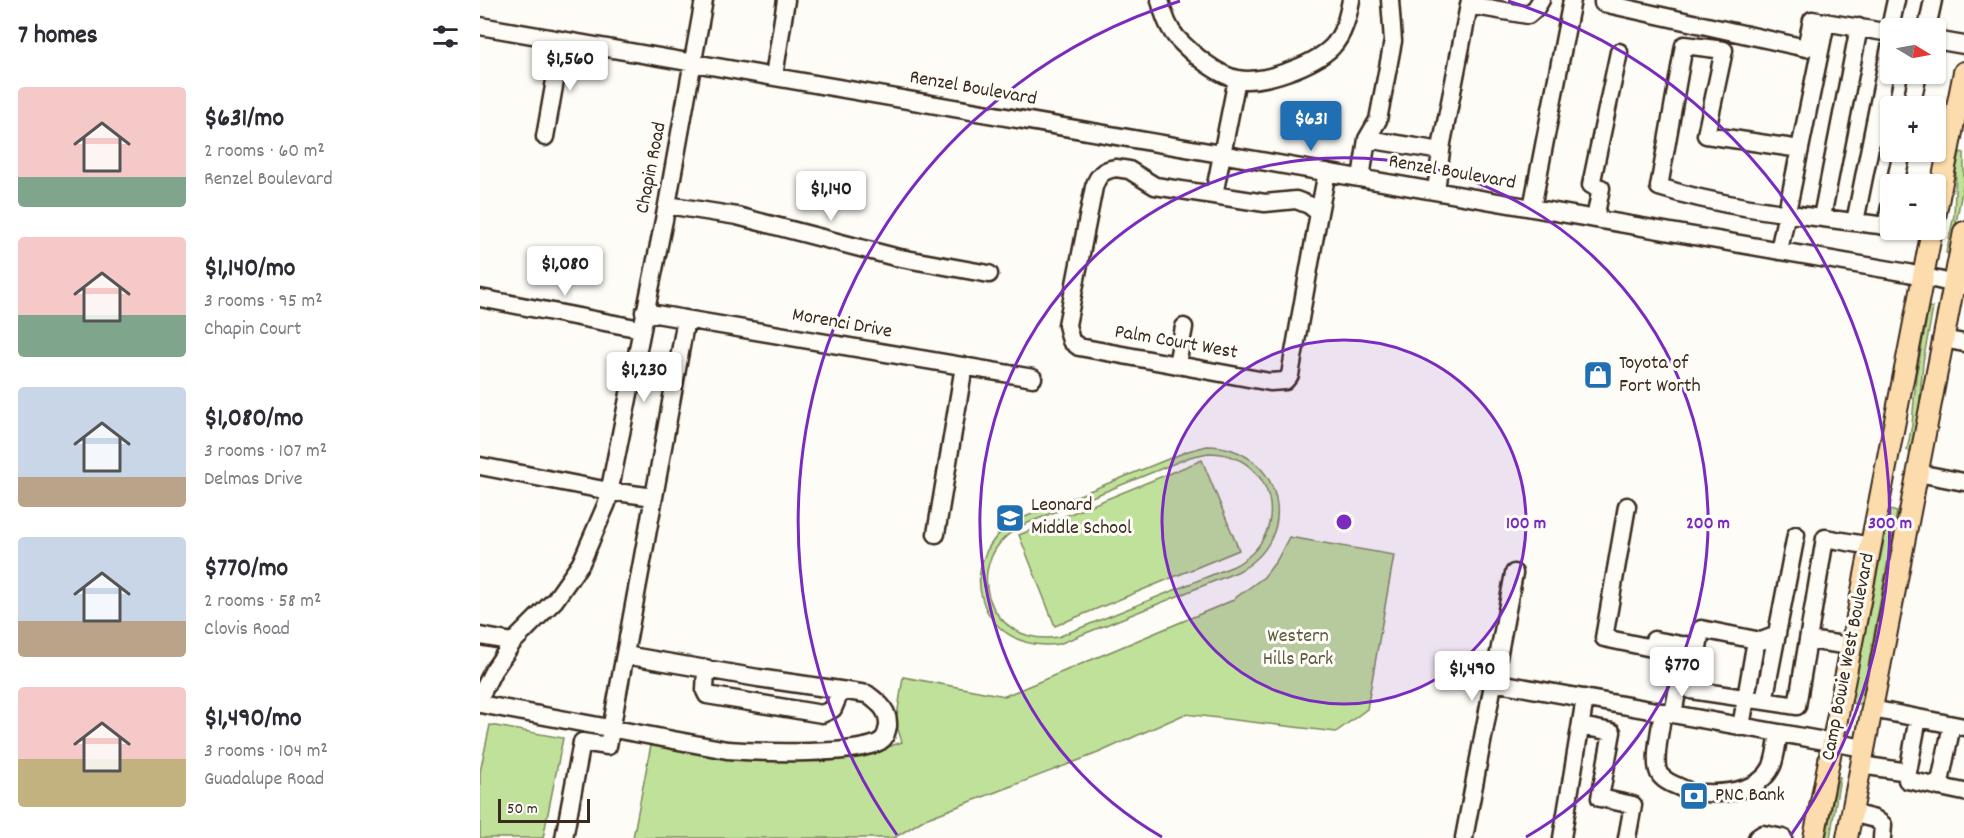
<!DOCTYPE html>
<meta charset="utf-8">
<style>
body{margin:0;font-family:Dekko,sans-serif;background:#f2f2f3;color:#2b2b33;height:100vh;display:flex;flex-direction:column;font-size:22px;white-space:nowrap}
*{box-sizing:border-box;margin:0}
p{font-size:20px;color:#7c7c81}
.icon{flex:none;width:33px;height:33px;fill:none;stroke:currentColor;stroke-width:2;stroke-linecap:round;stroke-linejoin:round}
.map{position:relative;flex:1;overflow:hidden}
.panel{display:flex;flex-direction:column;background:#fff;width:480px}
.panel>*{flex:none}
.needle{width:39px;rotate:100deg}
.buttons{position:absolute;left:1400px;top:18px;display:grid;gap:12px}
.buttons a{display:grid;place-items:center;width:66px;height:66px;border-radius:6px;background:#fff;box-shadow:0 2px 4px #0004;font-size:30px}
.scale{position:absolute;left:18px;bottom:15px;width:92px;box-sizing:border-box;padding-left:6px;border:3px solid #3b2a1e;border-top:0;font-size:16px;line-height:21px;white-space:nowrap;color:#3b2a1e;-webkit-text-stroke:4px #fdfcf7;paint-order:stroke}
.price{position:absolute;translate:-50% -51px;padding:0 14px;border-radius:6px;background:#fff;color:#222;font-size:20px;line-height:39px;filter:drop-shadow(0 2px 3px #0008)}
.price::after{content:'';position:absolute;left:50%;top:36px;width:18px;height:14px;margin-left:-9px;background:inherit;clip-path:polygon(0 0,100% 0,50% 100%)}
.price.on{background:#1f6fb2;color:#fff}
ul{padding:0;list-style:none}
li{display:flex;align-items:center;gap:18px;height:150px;padding:0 18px}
li span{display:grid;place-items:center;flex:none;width:168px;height:120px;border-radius:6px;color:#555}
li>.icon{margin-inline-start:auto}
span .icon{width:72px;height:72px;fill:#fffc;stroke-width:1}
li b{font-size:26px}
h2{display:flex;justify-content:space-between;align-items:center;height:72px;padding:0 18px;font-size:26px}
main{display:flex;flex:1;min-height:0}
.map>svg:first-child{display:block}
.green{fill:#bfe19a;stroke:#7d865c;stroke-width:1.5;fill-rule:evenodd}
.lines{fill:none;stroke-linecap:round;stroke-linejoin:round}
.minor-casing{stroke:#3b2a1e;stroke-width:21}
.major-casing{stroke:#3b2a1e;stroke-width:24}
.minor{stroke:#fdfcf7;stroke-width:16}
.major{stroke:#fcdcac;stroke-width:20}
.ring{fill:none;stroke:#7b2cbf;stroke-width:3}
.labels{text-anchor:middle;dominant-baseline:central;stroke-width:6;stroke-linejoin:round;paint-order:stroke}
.street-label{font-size:20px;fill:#3b2a1e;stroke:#fdfcf7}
.poi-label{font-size:20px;fill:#3b2a1e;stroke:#fdfcf7;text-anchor:start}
.park-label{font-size:20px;fill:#5c583d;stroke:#fdfcf7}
.centre{fill:#7b2cbf;stroke:#fdfcf7;stroke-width:3}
.ring-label{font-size:18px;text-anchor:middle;font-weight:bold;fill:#7b2cbf;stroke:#fdfcf7;stroke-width:6;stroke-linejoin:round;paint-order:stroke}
</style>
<main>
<section class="panel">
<h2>7 homes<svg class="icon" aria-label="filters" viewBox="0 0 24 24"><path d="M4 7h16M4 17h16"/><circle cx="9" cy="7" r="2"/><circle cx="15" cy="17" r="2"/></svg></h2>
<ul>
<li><span style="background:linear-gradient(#f6c9c9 75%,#7fa58c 0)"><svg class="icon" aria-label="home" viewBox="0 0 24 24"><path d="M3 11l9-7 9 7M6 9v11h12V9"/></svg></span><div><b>$631/mo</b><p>2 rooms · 60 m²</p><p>Renzel Boulevard</p></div></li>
<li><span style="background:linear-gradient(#f6c9c9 65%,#7fa58c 0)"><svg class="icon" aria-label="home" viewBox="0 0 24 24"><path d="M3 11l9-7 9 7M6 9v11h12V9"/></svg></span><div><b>$1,140/mo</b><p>3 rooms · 95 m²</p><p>Chapin Court</p></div></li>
<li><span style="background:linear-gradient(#c9d6e8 75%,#b9a48a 0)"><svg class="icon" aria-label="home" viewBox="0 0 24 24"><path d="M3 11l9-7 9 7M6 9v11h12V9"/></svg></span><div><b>$1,080/mo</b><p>3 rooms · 107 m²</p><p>Delmas Drive</p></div></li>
<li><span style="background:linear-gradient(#c9d6e8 70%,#b9a48a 0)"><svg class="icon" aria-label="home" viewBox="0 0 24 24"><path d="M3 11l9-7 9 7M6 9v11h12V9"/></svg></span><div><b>$770/mo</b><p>2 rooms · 58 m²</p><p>Clovis Road</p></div></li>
<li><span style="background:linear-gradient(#f6c9c9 60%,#c2b280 0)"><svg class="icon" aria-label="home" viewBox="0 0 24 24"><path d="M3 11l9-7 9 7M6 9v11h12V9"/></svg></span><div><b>$1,490/mo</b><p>3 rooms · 104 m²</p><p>Guadalupe Road</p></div></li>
</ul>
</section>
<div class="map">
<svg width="1484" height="838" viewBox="0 0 1484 838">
<rect width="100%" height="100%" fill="#fdfcf7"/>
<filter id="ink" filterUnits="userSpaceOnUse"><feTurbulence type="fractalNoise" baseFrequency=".0167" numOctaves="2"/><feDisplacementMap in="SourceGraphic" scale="12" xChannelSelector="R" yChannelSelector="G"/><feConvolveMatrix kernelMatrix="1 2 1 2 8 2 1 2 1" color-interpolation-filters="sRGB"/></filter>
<g filter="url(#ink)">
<path class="green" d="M1480,152L1484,153V181L1470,254L1466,253L1474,215L1476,170Z
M1449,307L1453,308L1443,362L1439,409L1431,452L1427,450L1432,425L1436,376Z
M727,446C803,447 824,539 757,572L579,644C499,656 468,556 540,519L708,451ZM728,453C796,453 814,535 754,566L578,637C506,648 478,558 543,525L710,457Z
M722,460L759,550L575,626L539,535Z
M1410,510L1417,512L1381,704L1371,703Z
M809,537L914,555L887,709L856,732L705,714L618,753L445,819L414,838H153L171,745C254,761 341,773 422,742L416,723L423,677L525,696L751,601L784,577L797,560Z
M10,725L83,738L63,838H0V772Z
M1358,777H1360L1350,838H1346Z"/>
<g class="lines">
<g class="minor-casing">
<path id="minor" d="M680,0C683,13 688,28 697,38C710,52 738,76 758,79C783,84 834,65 852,47C864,34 868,16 871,0
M1123,0V3L1326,48L1332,20L1410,33
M989,5L1048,15L1056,8L1061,0
M0,26L1428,273L1484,286
M1410,28L1416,0
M1447,28L1453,0
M1455,40L1484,45
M294,76L306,0
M1431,106L1438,74
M65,137L82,41
M887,139L961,151
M1320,149L1226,135L1244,50L1204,45L1179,187C1252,210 1331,216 1406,226L1410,207
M636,168L649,170L675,186L785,203L816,200L829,205L839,213L810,375L805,381L790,382L599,347L591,341L587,325L614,187C618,175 623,170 636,168Z
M881,178L887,139L898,120L913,41L910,0
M1415,184L1422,152
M956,191L962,143L990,0
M734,195L757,79
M187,205L257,216L415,257L509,274
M1052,208L1092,0
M839,213L847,172
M1342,217L1379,27
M1115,219L1121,188L1111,185L1139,52
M1375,222L1410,47
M1299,251L1346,22
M0,298L161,329
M164,312L553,378
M1463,339L1484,343
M697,365L704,327
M0,466L129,491L174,497L128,746L102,742L84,838
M1438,473L1484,482
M174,497L206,319
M1147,506L1124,638L1172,648L1174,640L1218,648L1211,690L1317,706L1345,538L1391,546
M456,534L484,366
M0,636L33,642
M1328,640L1371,646
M1218,648L1221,629L1281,641L1297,635
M226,668L225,691L227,695L342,714L353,709L361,690
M1013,682L1384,748
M0,697L13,671L33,642L75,600L101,563L127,503L187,205L224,0
M1284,701L1316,535
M0,704L247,750C273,752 387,757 403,739C406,736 407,731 408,726C409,710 399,703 387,694L278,678L145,655
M1392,709L1484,727
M1183,712C1181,726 1172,764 1180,775C1186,783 1198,786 1206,790
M1193,714L1206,645
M1101,726L1132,732L1120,798L1153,805L1147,838
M1261,727L1276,640
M1381,765L1428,772L1427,780L1484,792
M1428,772L1438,718
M1459,787L1472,725
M1225,793C1248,794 1281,790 1292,766C1296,756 1297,743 1299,733
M1371,813L1395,819L1403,825L1402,838
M984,838L1034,573
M1082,838L1105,698
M1277,838L1283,834L1303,838"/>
</g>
<g class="major-casing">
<path id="major" d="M1455,217L1484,72
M1334,838L1452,230
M1367,838L1484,232"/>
</g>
<use href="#minor" class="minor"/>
<use href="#major" class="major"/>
</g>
</g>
<circle cx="864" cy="522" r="182" fill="#7b2cbf" fill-opacity=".12"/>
<g class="ring">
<circle cx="864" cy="522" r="182"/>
<path d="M682 837A364 364 0 1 1 1046 837"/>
<path d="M417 835A546 546 0 0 1 700 1M1028 1A546 546 0 0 1 1311 835"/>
</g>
<defs>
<g id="shop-square" transform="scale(1.5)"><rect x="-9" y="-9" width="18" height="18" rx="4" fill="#1f6fb2" stroke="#fdfcf7"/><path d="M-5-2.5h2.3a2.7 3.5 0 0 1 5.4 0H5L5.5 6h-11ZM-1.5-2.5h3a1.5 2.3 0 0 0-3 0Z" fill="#fff"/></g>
<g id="school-square" transform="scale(1.5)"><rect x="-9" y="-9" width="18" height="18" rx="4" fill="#1f6fb2" stroke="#fdfcf7"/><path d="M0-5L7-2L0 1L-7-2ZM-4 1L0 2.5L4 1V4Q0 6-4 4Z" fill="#fff"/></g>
<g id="bank-square" transform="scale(1.5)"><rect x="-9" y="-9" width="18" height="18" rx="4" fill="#1f6fb2" stroke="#fdfcf7"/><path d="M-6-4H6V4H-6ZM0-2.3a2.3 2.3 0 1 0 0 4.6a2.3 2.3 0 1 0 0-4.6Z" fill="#fff"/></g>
</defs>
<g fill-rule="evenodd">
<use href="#shop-square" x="1118" y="375"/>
<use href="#school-square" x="530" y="518"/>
<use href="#bank-square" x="1214" y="796"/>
</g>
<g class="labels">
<g class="street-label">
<text transform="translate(493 89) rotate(10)">Renzel Boulevard</text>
<text transform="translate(172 168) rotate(-79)">Chapin Road</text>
<text transform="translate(972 173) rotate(10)">Renzel Boulevard</text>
<text transform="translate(362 324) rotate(10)">Morenci Drive</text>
<text transform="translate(696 343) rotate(10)">Palm Court West</text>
<text transform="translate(1369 657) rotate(-79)">Camp Bowie West Boulevard</text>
</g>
<g class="poi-label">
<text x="1139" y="364">Toyota of<tspan x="1139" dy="23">Fort Worth</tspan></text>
<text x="551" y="506">Leonard<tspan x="551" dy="23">Middle School</tspan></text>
<text x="1235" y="796">PNC Bank</text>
</g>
<g class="park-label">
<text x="818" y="637">Western<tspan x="818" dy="23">Hills Park</tspan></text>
</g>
</g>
<circle cx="864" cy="522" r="9" class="centre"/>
<g class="ring-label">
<text x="1046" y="528">100 m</text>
<text x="1228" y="528">200 m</text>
<text x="1410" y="528">300 m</text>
</g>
</svg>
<div class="buttons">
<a><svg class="needle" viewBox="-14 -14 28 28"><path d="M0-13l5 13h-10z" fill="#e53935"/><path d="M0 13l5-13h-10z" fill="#7c7c81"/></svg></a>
<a>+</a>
<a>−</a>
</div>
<div class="scale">50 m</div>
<b class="price" style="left:90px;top:92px">$1,560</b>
<b class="price on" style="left:831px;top:152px">$631</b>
<b class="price" style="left:351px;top:222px">$1,140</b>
<b class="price" style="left:85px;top:297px">$1,080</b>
<b class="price" style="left:164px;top:403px">$1,230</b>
<b class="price" style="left:1202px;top:698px">$770</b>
<b class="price" style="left:992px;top:702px">$1,490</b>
</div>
</main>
